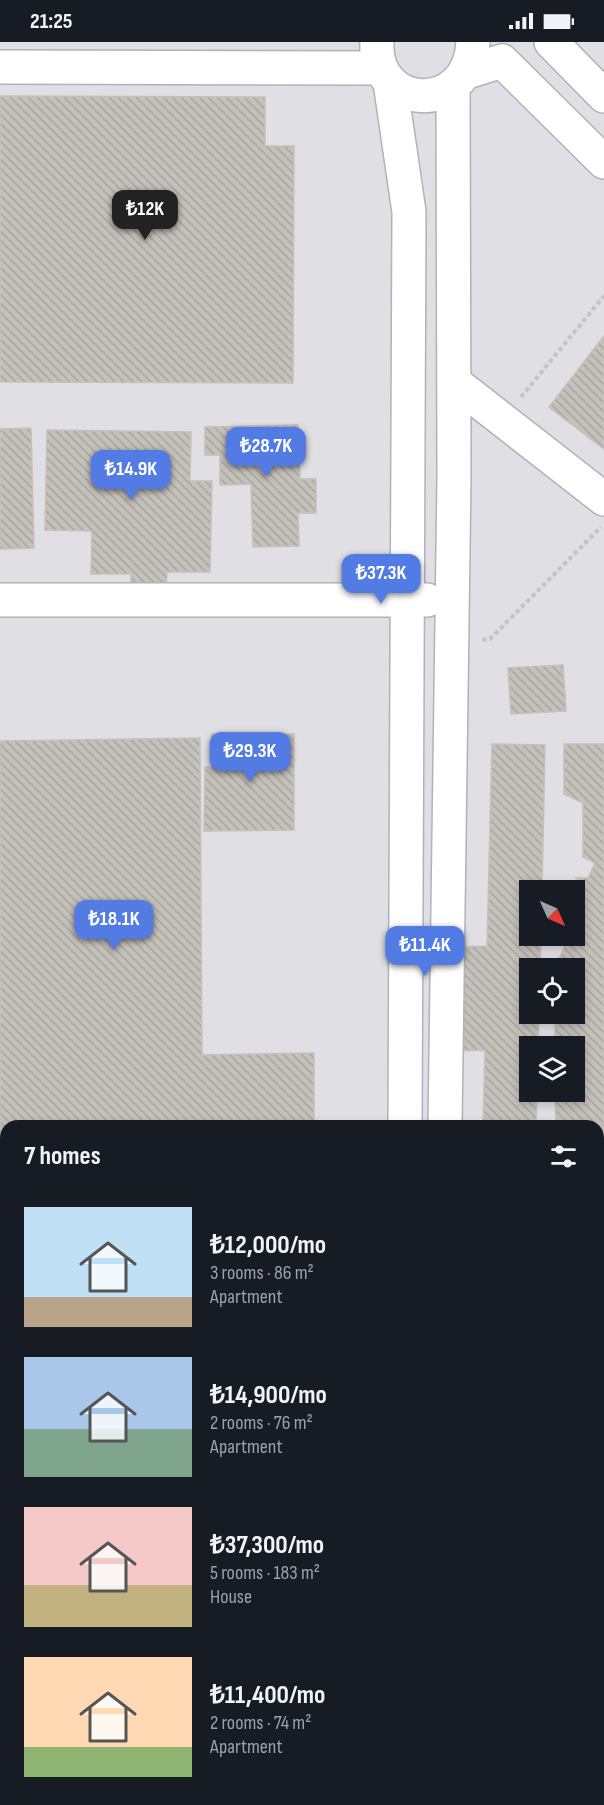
<!DOCTYPE html>
<meta charset="utf-8">
<style>
body{margin:0;font-family:"Sofia Sans Condensed",sans-serif;background:#20242c;color:#f1f3f6;height:100vh;display:flex;flex-direction:column;font-size:22px;white-space:nowrap}
*{box-sizing:border-box;margin:0}
p{font-size:20px;color:#9ea1a6}
.icon{flex:none;width:33px;height:33px;fill:none;stroke:currentColor;stroke-width:2;stroke-linecap:round;stroke-linejoin:round}
.map{position:relative;flex:1;overflow:hidden}
.side{position:absolute;left:0px;top:1078px;width:604px;height:686px;display:flex;flex-direction:column;background:#171b24;border-radius:18px 18px 0 0;box-shadow:0 3px 9px #0003}
.side>*{flex:none}
.needle{width:39px;rotate:135deg}
.tools{position:absolute;left:519px;top:838px;display:grid;gap:12px}
.tools a{display:grid;place-items:center;width:66px;height:66px;border-radius:0px;background:#171b24;box-shadow:0 3px 9px #0003;font-size:30px}
.price{position:absolute;translate:-50% -51px;padding:0 14px;border-radius:12px;background:#537be4;color:#fff;font-size:20px;line-height:39px;filter:drop-shadow(0 2px 3px #0008)}
.price::after{content:'';position:absolute;left:50%;top:36px;width:18px;height:14px;margin-left:-9px;background:inherit;clip-path:polygon(0 0,100% 0,50% 100%)}
.price.on{background:#222;color:#fff}
ul{padding:0;list-style:none}
li{display:flex;align-items:center;gap:18px;height:150px;padding:0 24px}
li span{display:grid;place-items:center;flex:none;width:168px;height:120px;border-radius:0px;color:#555}
li>.icon{margin-inline-start:auto}
span .icon{width:72px;height:72px;fill:#fffc;stroke-width:1}
li b{font-size:26px}
h2{display:flex;justify-content:space-between;align-items:center;height:72px;padding:0 24px;font-size:26px}
.status{display:flex;justify-content:space-between;align-items:center;height:42px;padding:0 30px;background:#171b24;direction:ltr}
.status svg{height:16px;fill:currentColor}
.map>svg:first-child{display:block}
.industrial{fill:#e0dfe4;fill-rule:evenodd}
.building{fill:url(#building-back-hatch);stroke:#c6c0b9;stroke-width:1.5}
.lines{fill:none;stroke-linecap:round;stroke-linejoin:round}
.minor-casing{stroke:#afb2ba;stroke-width:36}
.path{stroke:#c4c4c4;stroke-width:4;stroke-dasharray:4.5 3;stroke-linecap:butt}
.minor{stroke:#fff;stroke-width:33}
</style>
<div class="status"><b>21:25</b><svg viewBox="0 0 49 12"><path d="M0 12V9h3v3zM5 12V6h3v6zM10 12V3h3v9zM15 12V0h3v12zM26 1h20v11H26zM47 4h2v5h-2z"/></svg></div>
<div class="map">
<svg width="604" height="1763" viewBox="0 0 604 1763">
<defs>
<pattern id="building-back-hatch" width="6" height="6" patternUnits="userSpaceOnUse" patternTransform="scale(1.5)"><rect width="6" height="6" fill="#c4c0ba"/><path d="M-1 5l2 2M0 0l6 6M5-1l2 2" fill="none" stroke="#a9a5a0"/></pattern>
</defs>
<rect width="100%" height="100%" fill="#ebe5df"/>
<path class="industrial" d="M0,0H604V1763H0ZM530,849H574V894H530ZM530,927H574V972H530ZM530,1005H574V1050H530ZM6,1084H598V1758H6Z"/>
<path class="building" d="M0,54L265,55V104H294L293,341L0,340Z
M604,294V407L549,365Z
M298,383L300,437H316V471H298L299,504L253,505L251,442L220,443V413H205V385Z
M31,386L34,506L0,507V387Z
M47,388L191,390L190,439H212L210,530H167L166,545L131,544V532H91L92,489L45,488Z
M563,623L566,669L511,672L508,626Z
M212,692H294V788L204,789L205,725H212Z
M200,696L202,1013L314,1011V1084H6V1243H0V699Z
M492,702L545,703L542,849H530V894H541L540,927H530V972H539L538,1005H530V1050H537L536,1084H483L485,1008L454,1009L456,905L487,904Z
M564,702H604V1243H598V1084H556L555,1050H574V1005H555V972H574V927H555V925L564,906V894H574V865L583,864V840L576,836H588L595,821L583,815V761L564,752Z
M598,1245H604V1281L598,1282Z
M0,1386H6V1693H0Z
M598,1423L604,1424V1763H514V1758H598Z
M0,1727H6V1758H290V1763H0Z"/>
<g class="lines">
<g class="minor-casing">
<path id="minor" d="M377,0C373,68 469,75 473,0
M551,0L604,54
M0,25L381,26
M467,30L502,19L604,120
M390,40L409,170L405,1084
M454,340L604,457
M0,558H427
M445,1084L454,434L453,44
M0,1330H6
M598,1330H604
M0,1371H6
M598,1371H604
M404,1758V1763
M442,1763V1758"/>
</g>
<path class="path" d="M521,355L604,254
M482,598L490,597L601,485"/>
<use href="#minor" class="minor"/>
</g>
</svg>
<div class="tools">
<a><svg class="needle" viewBox="-14 -14 28 28"><path d="M0-13l5 13h-10z" fill="#e53935"/><path d="M0 13l5-13h-10z" fill="#9ea1a6"/></svg></a>
<a><svg class="icon" aria-label="locate" viewBox="0 0 24 24"><circle cx="12" cy="12" r="6"/><path d="M12 2v4M12 18v4M2 12h4M18 12h4"/></svg></a>
<a><svg class="icon" aria-label="layers" viewBox="0 0 24 24"><path d="M12 4l9 5-9 5-9-5zM3 14l9 5 9-5"/></svg></a>
</div>
<b class="price on" style="left:145px;top:199px">₺12K</b>
<b class="price" style="left:266px;top:436px">₺28.7K</b>
<b class="price" style="left:131px;top:459px">₺14.9K</b>
<b class="price" style="left:381px;top:563px">₺37.3K</b>
<b class="price" style="left:250px;top:741px">₺29.3K</b>
<b class="price" style="left:114px;top:909px">₺18.1K</b>
<b class="price" style="left:425px;top:935px">₺11.4K</b>
<section class="side">
<h2>7 homes<svg class="icon" aria-label="filters" viewBox="0 0 24 24"><path d="M4 7h16M4 17h16"/><circle cx="9" cy="7" r="2"/><circle cx="15" cy="17" r="2"/></svg></h2>
<ul>
<li><span style="background:linear-gradient(#bfe0f5 75%,#b9a48a 0)"><svg class="icon" aria-label="home" viewBox="0 0 24 24"><path d="M3 11l9-7 9 7M6 9v11h12V9"/></svg></span><div><b>₺12,000/mo</b><p>3 rooms · 86 m²</p><p>Apartment</p></div></li>
<li><span style="background:linear-gradient(#a9c7e8 60%,#7fa58c 0)"><svg class="icon" aria-label="home" viewBox="0 0 24 24"><path d="M3 11l9-7 9 7M6 9v11h12V9"/></svg></span><div><b>₺14,900/mo</b><p>2 rooms · 76 m²</p><p>Apartment</p></div></li>
<li><span style="background:linear-gradient(#f6c9c9 65%,#c2b280 0)"><svg class="icon" aria-label="home" viewBox="0 0 24 24"><path d="M3 11l9-7 9 7M6 9v11h12V9"/></svg></span><div><b>₺37,300/mo</b><p>5 rooms · 183 m²</p><p>House</p></div></li>
<li><span style="background:linear-gradient(#ffd9b3 75%,#8fb573 0)"><svg class="icon" aria-label="home" viewBox="0 0 24 24"><path d="M3 11l9-7 9 7M6 9v11h12V9"/></svg></span><div><b>₺11,400/mo</b><p>2 rooms · 74 m²</p><p>Apartment</p></div></li>
</ul>
</section>
</div>
